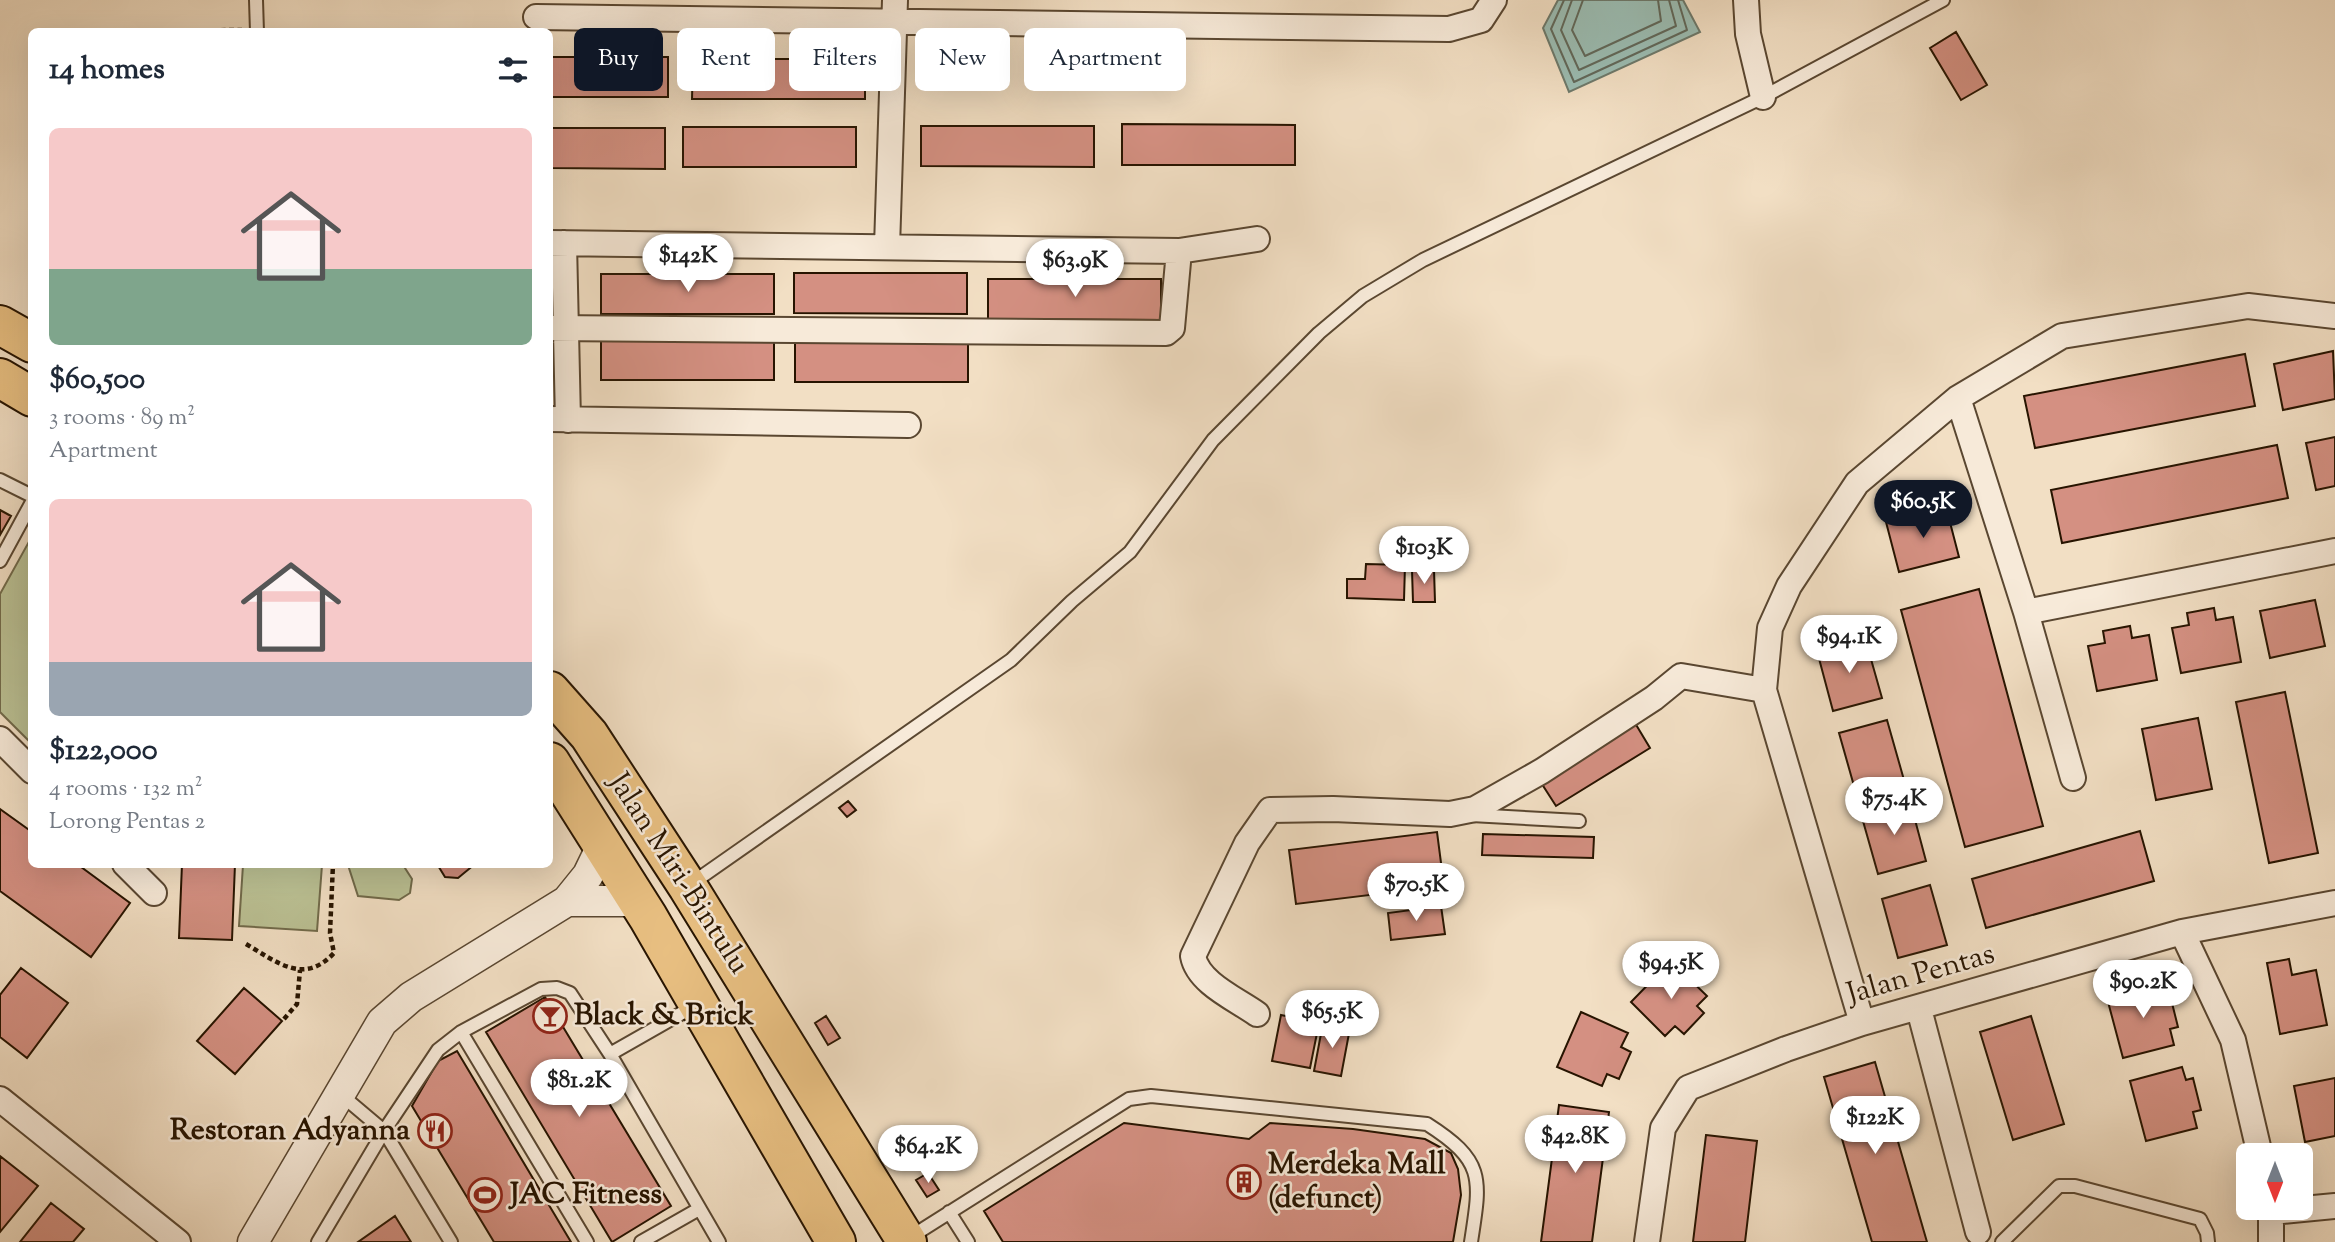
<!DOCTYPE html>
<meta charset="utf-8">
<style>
body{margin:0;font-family:"Sorts Mill Goudy",serif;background:#f2f2f3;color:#1f2937;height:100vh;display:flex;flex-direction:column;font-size:26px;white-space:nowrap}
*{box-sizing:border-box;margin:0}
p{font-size:23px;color:#747a83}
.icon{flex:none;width:38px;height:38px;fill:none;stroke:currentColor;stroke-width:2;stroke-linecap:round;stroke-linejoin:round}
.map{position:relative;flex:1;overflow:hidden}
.details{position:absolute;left:28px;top:28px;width:525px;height:840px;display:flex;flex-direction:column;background:#fff;border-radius:10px;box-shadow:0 7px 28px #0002}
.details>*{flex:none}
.hud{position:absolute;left:574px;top:28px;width:665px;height:63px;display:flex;gap:14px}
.needle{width:46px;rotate:180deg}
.buttons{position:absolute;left:2236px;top:1143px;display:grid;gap:14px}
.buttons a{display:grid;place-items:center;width:77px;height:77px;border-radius:10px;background:#fff;box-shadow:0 7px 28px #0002;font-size:35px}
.price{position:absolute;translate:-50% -60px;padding:0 16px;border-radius:24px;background:#fff;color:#222;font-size:23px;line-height:46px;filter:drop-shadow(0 2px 4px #0008)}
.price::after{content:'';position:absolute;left:50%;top:42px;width:21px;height:16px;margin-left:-10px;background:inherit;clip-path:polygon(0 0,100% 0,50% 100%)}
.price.on{background:#111827;color:#fff}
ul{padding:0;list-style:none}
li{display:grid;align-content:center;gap:14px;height:371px;padding:0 21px}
li span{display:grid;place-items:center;height:217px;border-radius:10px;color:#555}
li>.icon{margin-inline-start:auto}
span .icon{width:126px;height:126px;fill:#fffc;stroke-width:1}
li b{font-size:30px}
h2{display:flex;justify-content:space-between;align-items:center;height:84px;padding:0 21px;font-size:30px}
.tag{padding:0 24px;border-radius:10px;background:#fff;box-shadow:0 7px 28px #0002;font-size:24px;line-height:63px}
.tag.on{background:#111827;color:#fff}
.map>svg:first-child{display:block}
.green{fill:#bbc194;stroke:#716a4a;stroke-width:2}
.water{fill:#9bbdb3;stroke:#6d796b;stroke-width:2}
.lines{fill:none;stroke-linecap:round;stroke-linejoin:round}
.shore{stroke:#61685a;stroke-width:2}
.building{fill:#d49082;stroke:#271400;stroke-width:2}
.service-casing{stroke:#5a4731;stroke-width:16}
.minor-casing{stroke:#5a4731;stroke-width:28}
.tertiary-casing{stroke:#5a4731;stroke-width:33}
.trunk-casing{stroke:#271400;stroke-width:42}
.path{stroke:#271400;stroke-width:4.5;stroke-dasharray:5 3.5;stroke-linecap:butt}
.service{stroke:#f7ead9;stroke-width:12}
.minor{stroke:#f7ead9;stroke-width:24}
.tertiary{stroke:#f7ead9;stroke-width:30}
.trunk{stroke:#e9c082;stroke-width:38}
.labels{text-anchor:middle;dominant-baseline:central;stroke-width:5;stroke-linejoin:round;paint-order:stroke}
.street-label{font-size:30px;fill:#271400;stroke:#f7ead9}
.poi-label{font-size:30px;font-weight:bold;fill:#271400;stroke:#f7ead9;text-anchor:start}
</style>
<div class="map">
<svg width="2335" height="1242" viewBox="0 0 2335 1242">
<rect width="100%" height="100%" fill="#f2dfc4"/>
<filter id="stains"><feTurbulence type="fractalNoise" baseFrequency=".00286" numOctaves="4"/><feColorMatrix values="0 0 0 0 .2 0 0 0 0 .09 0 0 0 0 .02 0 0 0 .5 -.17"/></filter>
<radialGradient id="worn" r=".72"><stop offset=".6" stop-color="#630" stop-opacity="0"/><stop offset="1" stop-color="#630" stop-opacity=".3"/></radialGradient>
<path class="green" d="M31,538V743L0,712V594Z
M243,865H322L317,931L239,926Z
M348,865H403L412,879L410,893L399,900L358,896Z"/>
<path class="water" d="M1558,0H1683L1700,32L1569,92L1543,28Z"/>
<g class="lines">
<path class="shore" d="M1564,0L1551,29L1574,82L1687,30L1678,0
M1572,0L1561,30L1579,70L1676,26L1669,0
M1583,0L1572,30L1585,56L1661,21L1658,0"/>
</g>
<path class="building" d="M1956,32L1987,85L1961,100L1930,48Z
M550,57H668V97H550Z
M693,59H865V99H692Z
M1122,124L1295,125V165H1122Z
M921,126H1094V167L921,166Z
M683,127H856V167H683Z
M550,128H665V169L550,168Z
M794,273H967V314L794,313Z
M601,274H774V314H601Z
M988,279H1161V320L988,319Z
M601,340H774V380H601Z
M795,342H968V382H795Z
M2333,351L2335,399L2283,410L2274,364Z
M2245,354L2255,406L2035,448L2024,396Z
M2335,437V486L2316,490L2306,443Z
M2277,445L2288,498L2062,543L2051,490Z
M1946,507L1959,557L1899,572L1886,522Z
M0,510L11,516L0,535Z
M1366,564L1405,565L1404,600L1347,598V579H1365Z
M1412,570H1434L1435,602H1413Z
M1979,589L2043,826L1965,847L1901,610Z
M2315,600L2325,646L2270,658L2260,611Z
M2214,608L2216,620L2233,617L2241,662L2181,673L2172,628L2189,625L2187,613Z
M2130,626L2132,638L2149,635L2157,680L2097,691L2088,646L2105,643L2103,631Z
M1865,638L1882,698L1833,711L1817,651Z
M2285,692L2318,853L2269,863L2236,702Z
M2198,718L2212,789L2156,800L2142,729Z
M1887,720L1904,780L1856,793L1839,733Z
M1635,723L1650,748L1556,806L1540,781Z
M848,801L856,810L847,817L839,808Z
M1910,801L1926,861L1878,874L1861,814Z
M0,809L32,832V864H77L130,903L91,957L0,891Z
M2140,831L2154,881L1986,928L1972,879Z
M1437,832L1444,886L1296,904L1289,850Z
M1483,834L1594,837L1593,858L1482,855Z
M182,864H235L232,940L179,938Z
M437,864H475L458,878L445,877Z
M1930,885L1947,945L1898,958L1882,899Z
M1441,906L1445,934L1391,940L1388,913Z
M2289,959L2292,975L2316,970L2327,1025L2280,1034L2267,963Z
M1671,961L1707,996L1697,1006L1704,1013L1684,1034L1675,1026L1665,1036L1631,1002Z
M21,968L68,1003L27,1058L0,1037V995Z
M2159,984L2163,997L2170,995L2178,1027L2170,1029L2174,1045L2123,1058L2107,998Z
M244,988L282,1021L235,1074L197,1041Z
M545,997L671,1206L612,1242L486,1032Z
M1581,1012L1628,1033L1621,1047L1631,1052L1619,1079L1607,1074L1602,1086L1557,1067Z
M1281,1015L1319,1023L1310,1068L1272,1061Z
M826,1016L840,1038L828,1045L815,1023Z
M2031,1016L2064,1124L2013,1140L1980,1032Z
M1323,1023L1350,1028L1341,1076L1314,1071Z
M457,1051L571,1242H494L412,1106L438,1061Z
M1875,1062L1927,1242H1872L1824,1077Z
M2182,1067L2186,1080L2193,1078L2201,1110L2193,1112L2197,1128L2146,1141L2130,1081Z
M2335,1078V1136L2305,1142L2294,1086Z
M1559,1105L1609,1112L1592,1242H1541Z
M1124,1123L1249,1139L1270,1123L1353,1129L1425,1139L1451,1153L1458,1169L1461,1195L1453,1242H1003L984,1211Z
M1706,1135L1757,1141L1745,1242H1693Z
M0,1156L38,1186L0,1232Z
M928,1173L939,1190L927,1197L916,1180Z
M51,1203L84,1229L73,1242H20Z
M395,1216L411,1242H358Z"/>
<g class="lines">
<g class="service-casing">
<path id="service" d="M256,0L257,32
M0,480L32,496
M0,561L32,502
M1471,815L1579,821
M691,884L1011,660L1072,601L1130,552L1213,440L1319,333L1363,296L1423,260L1763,97L1943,0
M461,1032L587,1242
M610,1054L696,1005
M339,1093L384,1131L451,1242
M949,1212L968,1242
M909,1238L1129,1099L1151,1096L1427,1124C1485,1161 1481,1178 1471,1242
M318,1242L384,1131L438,1050L461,1032L541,989L557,988L570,993L610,1054L719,1242
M641,1242L699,1209
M2002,1242L2059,1186H2075L2200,1219L2207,1233L2208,1242"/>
</g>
<g class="minor-casing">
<path id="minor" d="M1746,0L1748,34L1763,97
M536,17L1449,29L1481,20L1494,0
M550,243L1179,251L1257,239
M564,243L568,420
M887,247L895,0
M550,328L1166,333L1172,328L1179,251
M1958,398L2026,612L2073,778
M550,419L908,425
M2026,612L2335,551
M0,739L32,771
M125,864L154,893
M2182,932L2233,1040L2260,1155
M1919,1009L1978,1232
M1257,1014C1236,999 1198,983 1193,956L1247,843L1270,810L1333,809L1450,814L1475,809L1542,771L1654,698L1681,676L1764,690
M1862,1023L1764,690L1770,628L1789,586L1857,483L1958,398L2062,336L2248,306L2335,316
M0,1099L178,1242
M2272,1212L2335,1206
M1647,1242L1663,1128L1688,1088L1786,1049L1862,1023L2182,932L2335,903
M2271,1242V1208"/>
</g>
<g class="tertiary-casing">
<path id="tertiary" d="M567,901H638
M253,1242L382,1022L411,997L567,901L588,875L602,846"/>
</g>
<g class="trunk-casing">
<path id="trunk" d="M0,325L32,343
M0,378L32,397
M550,691L589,735L688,887L907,1242
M550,762L648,917L836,1242"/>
</g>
<path class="path" d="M93,31L242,30
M246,944C278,963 304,985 334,953L330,933L333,864
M284,1019L297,1004L300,970"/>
<use href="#service" class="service"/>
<use href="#minor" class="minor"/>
<use href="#tertiary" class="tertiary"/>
<use href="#trunk" class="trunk"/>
</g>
<defs>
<g id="bar-ring" transform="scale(1.75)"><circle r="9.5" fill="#f7ead9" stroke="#8f2418" stroke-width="1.5"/><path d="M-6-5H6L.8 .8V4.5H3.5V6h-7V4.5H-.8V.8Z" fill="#8f2418"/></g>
<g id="restaurant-ring" transform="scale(1.75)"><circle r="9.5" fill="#f7ead9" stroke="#8f2418" stroke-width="1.5"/><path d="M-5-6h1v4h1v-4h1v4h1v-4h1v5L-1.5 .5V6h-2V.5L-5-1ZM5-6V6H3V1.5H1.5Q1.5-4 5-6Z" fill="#8f2418"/></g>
<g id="building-ring" transform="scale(1.75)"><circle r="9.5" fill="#f7ead9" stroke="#8f2418" stroke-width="1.5"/><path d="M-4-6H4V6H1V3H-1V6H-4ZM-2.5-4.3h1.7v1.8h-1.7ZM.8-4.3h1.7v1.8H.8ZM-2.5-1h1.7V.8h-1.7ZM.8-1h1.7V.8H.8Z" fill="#8f2418"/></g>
<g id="stadium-ring" transform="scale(1.75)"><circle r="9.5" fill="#f7ead9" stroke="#8f2418" stroke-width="1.5"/><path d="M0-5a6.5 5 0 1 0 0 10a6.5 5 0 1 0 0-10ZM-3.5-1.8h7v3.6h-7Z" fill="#8f2418"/></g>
</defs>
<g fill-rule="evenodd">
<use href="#bar-ring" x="550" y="1016"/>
<use href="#restaurant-ring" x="435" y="1131"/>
<use href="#building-ring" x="1244" y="1182"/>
<use href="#stadium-ring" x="485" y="1195"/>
</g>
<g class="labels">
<g class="street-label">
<text transform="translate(678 874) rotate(57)">Jalan Miri-Bintulu</text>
<text transform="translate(1921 975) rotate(-16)">Jalan Pentas</text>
</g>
<g class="poi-label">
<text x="574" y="1016">Black &amp; Brick</text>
<text x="410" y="1131" text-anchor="end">Restoran Adyanna</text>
<text x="1268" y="1165">Merdeka Mall<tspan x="1268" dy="34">(defunct)</tspan></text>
<text x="510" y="1195">JAC Fitness</text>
</g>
</g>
<rect width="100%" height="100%" filter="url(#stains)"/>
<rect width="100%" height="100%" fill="url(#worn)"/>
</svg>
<div class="buttons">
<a><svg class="needle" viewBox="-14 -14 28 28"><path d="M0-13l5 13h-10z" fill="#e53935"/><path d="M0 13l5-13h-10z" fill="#747a83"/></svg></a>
</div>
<b class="price" style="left:688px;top:294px">$142K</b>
<b class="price" style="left:1075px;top:299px">$63.9K</b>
<b class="price on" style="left:1923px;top:540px">$60.5K</b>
<b class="price" style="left:1424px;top:586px">$103K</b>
<b class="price" style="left:1849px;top:675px">$94.1K</b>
<b class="price" style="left:1894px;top:837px">$75.4K</b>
<b class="price" style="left:1416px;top:923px">$70.5K</b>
<b class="price" style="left:1671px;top:1001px">$94.5K</b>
<b class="price" style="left:2143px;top:1020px">$90.2K</b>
<b class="price" style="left:1332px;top:1050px">$65.5K</b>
<b class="price" style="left:579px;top:1119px">$81.2K</b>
<b class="price" style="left:1875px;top:1156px">$122K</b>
<b class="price" style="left:1575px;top:1175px">$42.8K</b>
<b class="price" style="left:928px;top:1185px">$64.2K</b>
<div class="hud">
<a class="tag on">Buy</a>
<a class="tag">Rent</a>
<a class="tag">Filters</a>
<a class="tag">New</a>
<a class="tag">Apartment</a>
</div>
<section class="details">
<h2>14 homes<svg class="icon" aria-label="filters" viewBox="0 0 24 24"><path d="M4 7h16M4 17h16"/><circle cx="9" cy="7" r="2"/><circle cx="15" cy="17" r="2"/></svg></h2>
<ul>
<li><span style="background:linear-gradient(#f6c9c9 65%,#7fa58c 0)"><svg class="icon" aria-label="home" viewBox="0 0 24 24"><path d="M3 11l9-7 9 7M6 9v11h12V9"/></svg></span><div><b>$60,500</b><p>3 rooms · 89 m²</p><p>Apartment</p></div></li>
<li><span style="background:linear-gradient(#f6c9c9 75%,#9aa5b1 0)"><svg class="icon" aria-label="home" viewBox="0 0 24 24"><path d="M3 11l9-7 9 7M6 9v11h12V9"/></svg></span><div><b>$122,000</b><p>4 rooms · 132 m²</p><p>Lorong Pentas 2</p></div></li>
</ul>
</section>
</div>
